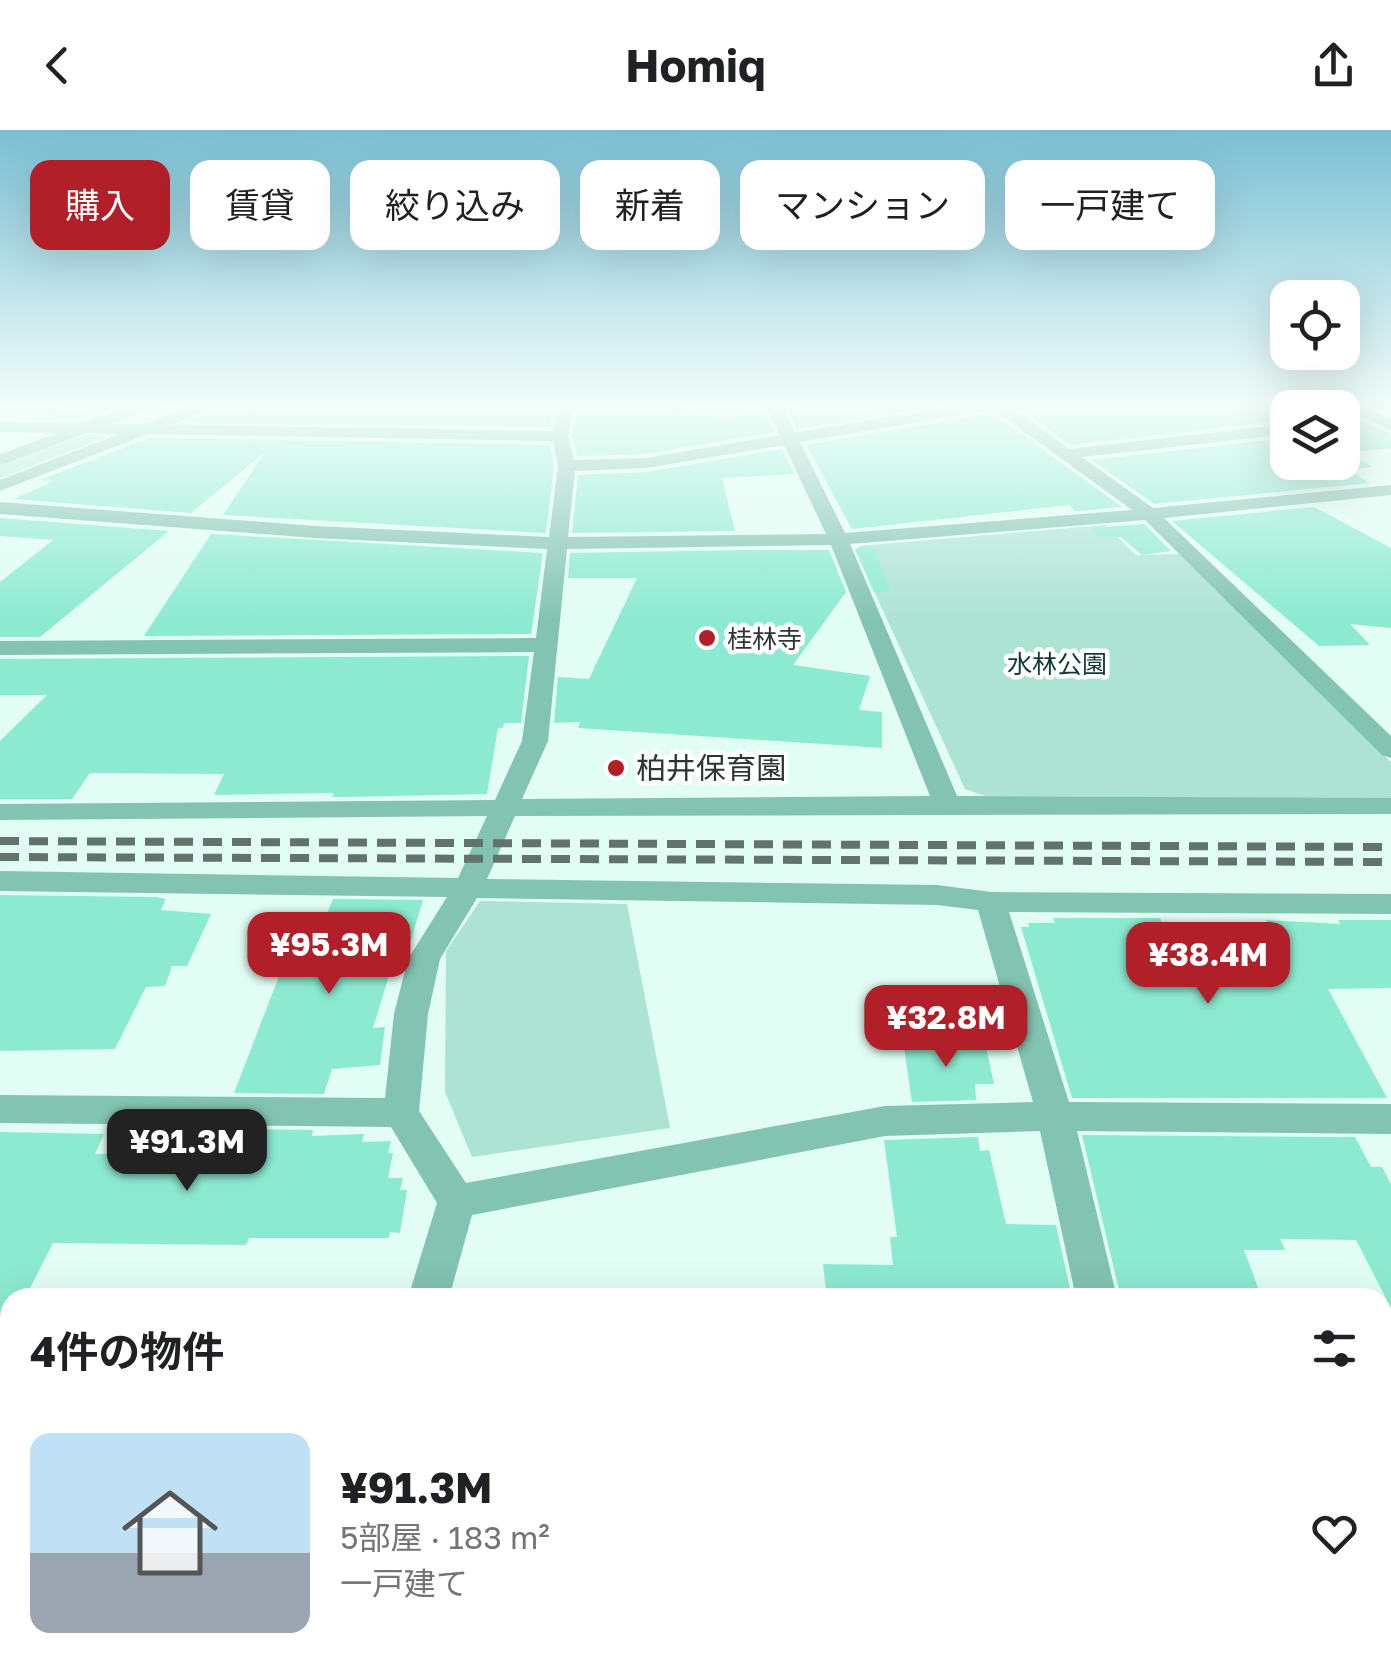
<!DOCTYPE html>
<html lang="ja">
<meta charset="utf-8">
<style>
body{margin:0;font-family:"Golos Text","Noto Sans JP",sans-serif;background:#f6f6f6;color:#202124;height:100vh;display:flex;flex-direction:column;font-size:38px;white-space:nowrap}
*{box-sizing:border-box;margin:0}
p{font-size:32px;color:#757577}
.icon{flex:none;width:55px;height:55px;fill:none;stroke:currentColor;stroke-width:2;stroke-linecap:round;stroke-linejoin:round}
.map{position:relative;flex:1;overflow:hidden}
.side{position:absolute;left:0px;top:1158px;width:1392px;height:392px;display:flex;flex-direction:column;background:#fff;border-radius:30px 30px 0 0;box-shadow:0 10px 40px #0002}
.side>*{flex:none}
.banner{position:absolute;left:30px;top:30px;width:1332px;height:90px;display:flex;gap:20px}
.buttons{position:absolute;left:1270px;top:150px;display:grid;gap:20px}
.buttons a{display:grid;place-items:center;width:90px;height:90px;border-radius:20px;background:#fff;box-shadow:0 10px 40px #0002;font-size:50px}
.price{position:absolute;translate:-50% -85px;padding:0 22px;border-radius:20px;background:#b11f28;color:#fff;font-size:32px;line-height:65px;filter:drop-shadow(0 2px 5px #0008)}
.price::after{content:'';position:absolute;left:50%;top:60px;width:30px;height:22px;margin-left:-15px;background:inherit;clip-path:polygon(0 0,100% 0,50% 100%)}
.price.current{background:#222;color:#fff}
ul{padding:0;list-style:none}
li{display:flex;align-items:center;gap:30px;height:250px;padding:0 30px}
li+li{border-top:2px solid #e0e0e0}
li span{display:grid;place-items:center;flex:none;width:280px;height:200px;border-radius:20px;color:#555}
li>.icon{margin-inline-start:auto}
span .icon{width:120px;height:120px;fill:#fffc;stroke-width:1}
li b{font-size:42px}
h2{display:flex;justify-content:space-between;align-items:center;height:120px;padding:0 30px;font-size:42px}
.tag{padding:0 35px;border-radius:20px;background:#fff;box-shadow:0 10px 40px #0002;font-size:35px;line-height:90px}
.tag.current{background:#b11f28;color:#fff}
header{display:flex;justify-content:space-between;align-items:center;height:130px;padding:0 30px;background:#fff;font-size:45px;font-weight:700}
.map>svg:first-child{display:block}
.green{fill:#ade3d3}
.building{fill:#8cead0}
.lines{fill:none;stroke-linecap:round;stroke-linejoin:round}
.street{fill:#83c3b1;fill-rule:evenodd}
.rail{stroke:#62726d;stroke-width:8;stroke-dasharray:19 10;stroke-linecap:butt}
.poi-dot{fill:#b11f28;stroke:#fff;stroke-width:4}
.labels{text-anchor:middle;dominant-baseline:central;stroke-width:9;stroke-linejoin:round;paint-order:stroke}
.far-poi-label{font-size:25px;fill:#2c3633;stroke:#fff;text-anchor:start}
.far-park-label{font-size:25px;fill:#0e3a30;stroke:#fff}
.poi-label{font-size:30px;fill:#2c3633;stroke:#fff;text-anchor:start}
</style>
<header><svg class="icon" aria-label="back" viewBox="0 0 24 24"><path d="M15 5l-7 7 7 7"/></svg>Homiq<svg class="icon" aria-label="share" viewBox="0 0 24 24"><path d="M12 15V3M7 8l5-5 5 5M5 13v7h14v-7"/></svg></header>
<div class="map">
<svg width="1391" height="1549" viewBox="0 0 1391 1549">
<rect width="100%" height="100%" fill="#e1fdf4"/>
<path class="green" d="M87,304L107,307L0,348V334Z
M1105,395L1136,425L1182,424L1391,632V669L985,666L965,659L855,420L860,416Z
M480,771L627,774L670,998L472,1027L445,962L446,821Z"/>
<path class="building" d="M66,274H124L82,289H45Z
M222,274L445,276L554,274L550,297L189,292Z
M578,274H677L675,284L730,287L765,282L774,302L646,324L577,326L572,306Z
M821,274H943L797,299L787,279Z
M1014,274H1326L1334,278H1288V290L1070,315Z
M1342,282L1391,304V318L1350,323L1372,337L1348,340L1370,353L1154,374L1092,330L1288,308V332H1342Z
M992,283L1122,377L1075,381L1069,375L852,399L806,315Z
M149,308L550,315L554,336L546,403L223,385L265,322L191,383L14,369L54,351L40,350Z
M782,319L794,344L722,348L735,401L572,403L578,345L647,342Z
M1314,377L1391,418V498L1350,494L1370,515L1319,516L1172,391Z
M0,388L169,401L40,507H0V452L53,410L0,406Z
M1144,394L1171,421L1142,425L1121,407L1099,408L1090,398Z
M211,404L543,423L531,504L144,506Z
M874,418L890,461L874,462L856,419Z
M740,420H829L846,462L793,535L870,546L859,580L882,582V618L578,598L580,592L554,593L558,547L589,549L637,448H568L570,423Z
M529,526L521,593H504L503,598H498L487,664L346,667H332L334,663L214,665L224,644L90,643L72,669H0V611L47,565H0V529Z
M0,765L156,767L166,769L161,780L211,784L187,836H172L165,856L146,857L115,919L0,921Z
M333,769L423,770L408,820L398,816L373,898L385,897L380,935L332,939L324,964L234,963L303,784H327Z
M1053,788H1160L1164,797L1249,798L1246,794H1268L1266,790L1340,794L1338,790H1391V858L1328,859L1387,968H1072L1021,797H1029L1028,793H1055Z
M903,911L985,912L994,954H975L976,970L912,972Z
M220,999L313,1000L312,1006L364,1004L362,1012L391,1011L388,1023H393L388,1048H403L400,1060H407L400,1103L390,1102L389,1108H249L246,1115L53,1113L25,1168H10V1196L0,1215V1002L104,1004L95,1024H180L188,1004H218Z
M1082,1005L1355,1007L1371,1037H1382L1391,1054V1178L1356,1110L1280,1109L1285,1120H1244L1262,1168H1121Z
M978,1007L980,1021L989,1020L1006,1094L1056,1095L1072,1168H827L823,1134L893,1135L890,1107H897L884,1010Z"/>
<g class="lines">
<path class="street" d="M136,274H159L112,294H144L196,274H219L172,295L553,301L558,274H574L568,306L574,330L646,328L780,305L765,274H781L795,303L966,274H1007L1069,319L1288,294V304L1082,327L1153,378L1391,355V365L1164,388L1391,606V628L1382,625L1145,390L850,414L957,666L1391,668V684L515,686L487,749L937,755L991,762L1391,764V784L1009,782L1069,972L1391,974V1004L1077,1001L1117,1168H1076L1040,1001L885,1006L472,1085L449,1168H408L437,1073L391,997L0,993V965L385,968L394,884L408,829L447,767L0,761V741L458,748L487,686L0,690V674L495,670L522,611L534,522L0,525V511L536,508L547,419L315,408L0,384V372L315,396L549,407L558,336L553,311L148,304L0,361V350L119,304L87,303L0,335V324L58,303L0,302V292L83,293ZM993,279L1132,380L845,403L800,312ZM784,315L826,404L568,407L575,341L646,338ZM831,415L930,666L522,669L548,611L567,419ZM477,768L937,775L978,780L1033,972L885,976L466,1053L419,981L428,884L440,829Z
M1336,274H1357L1391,289V300Z
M1382,1296H1391V1342H1382Z
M0,1314L10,1315V1361L0,1360Z
M338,1540H390V1549H338Z
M1165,1540H1217L1219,1549H1167Z"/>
<path class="rail" d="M0,711L1391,717
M0,727L1391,732"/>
</g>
<linearGradient id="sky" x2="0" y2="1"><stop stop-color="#79bfd4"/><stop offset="0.56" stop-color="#f2fefa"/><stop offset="1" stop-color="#f2fefa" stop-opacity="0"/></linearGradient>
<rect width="1391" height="491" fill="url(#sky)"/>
<g class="poi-dot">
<circle cx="707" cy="508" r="10"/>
<circle cx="616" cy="638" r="10"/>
</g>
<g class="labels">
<g class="far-poi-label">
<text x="727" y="508">桂林寺</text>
</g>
<g class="far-park-label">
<text x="1057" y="533">水林公園</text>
</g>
<g class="poi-label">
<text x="636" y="638">柏井保育園</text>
</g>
</g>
</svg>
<div class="buttons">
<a><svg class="icon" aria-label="locate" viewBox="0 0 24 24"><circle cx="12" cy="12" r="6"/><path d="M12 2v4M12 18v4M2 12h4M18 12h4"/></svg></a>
<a><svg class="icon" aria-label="layers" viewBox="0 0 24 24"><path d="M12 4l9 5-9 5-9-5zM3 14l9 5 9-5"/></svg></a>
</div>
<b class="price" style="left:329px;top:867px">¥95.3M</b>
<b class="price" style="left:1208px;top:877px">¥38.4M</b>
<b class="price" style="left:946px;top:940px">¥32.8M</b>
<b class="price current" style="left:187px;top:1064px">¥91.3M</b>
<div class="banner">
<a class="tag current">購入</a>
<a class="tag">賃貸</a>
<a class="tag">絞り込み</a>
<a class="tag">新着</a>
<a class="tag">マンション</a>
<a class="tag">一戸建て</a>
</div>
<section class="side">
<h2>4件の物件<svg class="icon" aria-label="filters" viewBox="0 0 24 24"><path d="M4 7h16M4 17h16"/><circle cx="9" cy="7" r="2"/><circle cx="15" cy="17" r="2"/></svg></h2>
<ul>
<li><span style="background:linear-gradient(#bfe0f5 60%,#9aa5b1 0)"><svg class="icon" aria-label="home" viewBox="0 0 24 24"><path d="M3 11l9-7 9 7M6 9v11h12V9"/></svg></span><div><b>¥91.3M</b><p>5部屋 · 183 m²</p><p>一戸建て</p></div><svg class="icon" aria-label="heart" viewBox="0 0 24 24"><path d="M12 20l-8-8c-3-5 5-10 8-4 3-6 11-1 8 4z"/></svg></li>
</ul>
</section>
</div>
